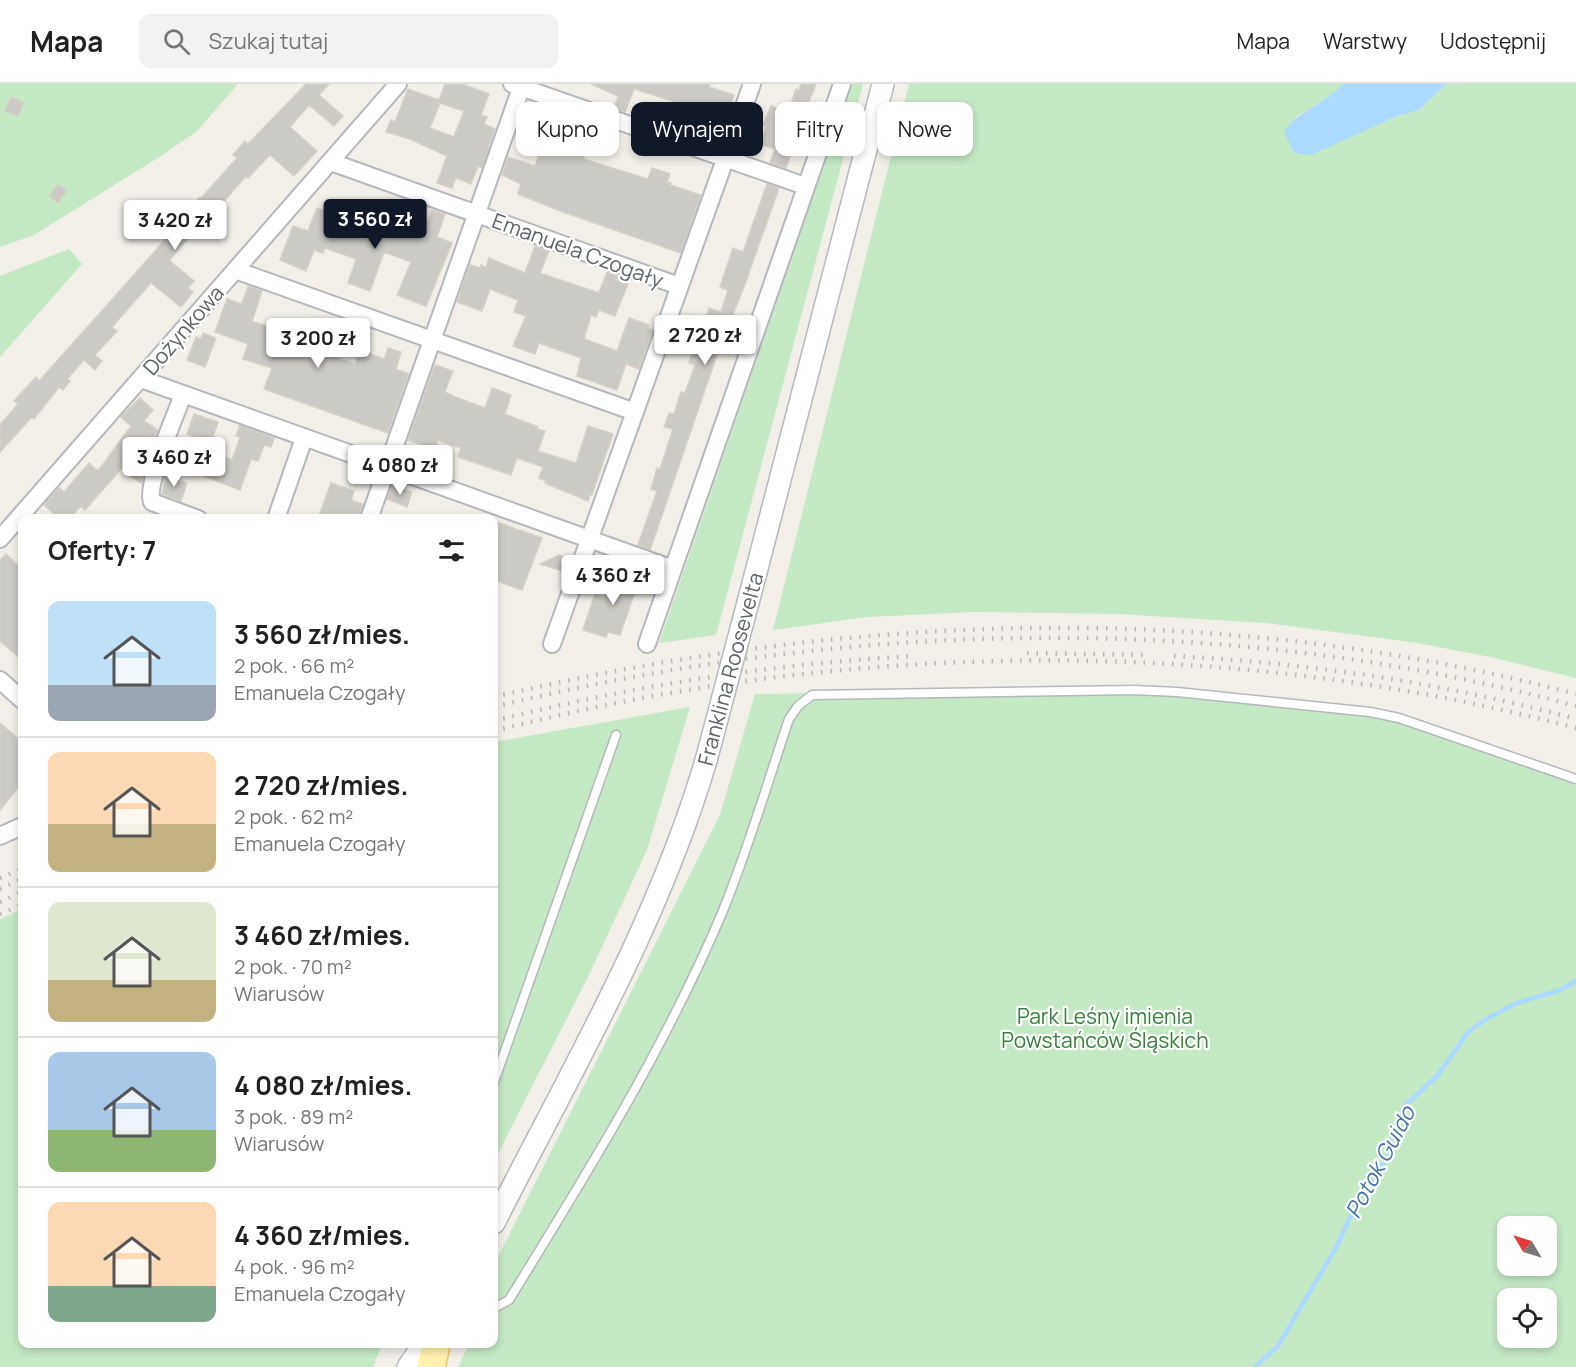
<!DOCTYPE html>
<html lang="pl">
<meta charset="utf-8">
<style>
body{margin:0;font-family:Manrope,sans-serif;background:#f2f2f2;color:#222;height:100vh;display:flex;flex-direction:column;font-size:22px;white-space:nowrap}
*{box-sizing:border-box;margin:0}
p{font-size:20px;color:#767676}
.icon{flex:none;width:33px;height:33px;fill:none;stroke:currentColor;stroke-width:2;stroke-linecap:round;stroke-linejoin:round}
.map{position:relative;flex:1;overflow:hidden}
.sheet{position:absolute;left:18px;top:430px;width:480px;height:834px;display:flex;flex-direction:column;background:#fff;border-radius:12px;box-shadow:0 3px 9px #0003}
.sheet>*{flex:none}
.banner{position:absolute;left:516px;top:18px;width:570px;height:54px;display:flex;gap:12px}
.needle{width:39px;rotate:308deg}
.controls{position:absolute;left:1497px;top:1132px;display:grid;gap:12px}
.controls a{display:grid;place-items:center;width:60px;height:60px;border-radius:12px;background:#fff;box-shadow:0 3px 9px #0003;font-size:30px}
.price{position:absolute;translate:-50% -51px;padding:0 14px;border-radius:6px;background:#fff;color:#222;font-size:20px;line-height:39px;filter:drop-shadow(0 2px 3px #0008)}
.price::after{content:'';position:absolute;left:50%;top:36px;width:18px;height:14px;margin-left:-9px;background:inherit;clip-path:polygon(0 0,100% 0,50% 100%)}
.price.active{background:#111827;color:#fff}
ul{padding:0;list-style:none}
li{display:flex;align-items:center;gap:18px;height:150px;padding:0 30px}
li+li{border-top:2px solid #e0e0e0}
li span{display:grid;place-items:center;flex:none;width:168px;height:120px;border-radius:12px;color:#555}
li>.icon{margin-inline-start:auto}
span .icon{width:72px;height:72px;fill:#fffc;stroke-width:1}
li b{font-size:26px}
h2{display:flex;justify-content:space-between;align-items:center;height:72px;padding:0 30px;font-size:26px}
.tag{padding:0 21px;border-radius:12px;background:#fff;box-shadow:0 3px 9px #0003;font-size:21px;line-height:54px}
.tag.active{background:#111827;color:#fff}
header{display:flex;align-items:center;gap:36px;box-sizing:border-box;height:84px;padding:0 30px;background:#fff;border-bottom:2px solid #e0e0e0}
header strong{font-size:28px}
nav{display:flex;gap:33px;margin-inline-start:auto;font-size:21px}
.search{width:420px;height:54px;background:#f2f2f2;display:flex;align-items:center;gap:15px;box-sizing:border-box;padding:0 21px;border-radius:12px;color:#767676;font-size:22px}
.map>svg:first-child{display:block}
.green{fill:#c5e8c5;fill-rule:evenodd}
.water{fill:#aadaff}
.lines{fill:none;stroke-linecap:round;stroke-linejoin:round}
.stream{stroke:#aadaff;stroke-width:4.5}
.building{fill:#cccac5;stroke:#d6d1c6;stroke-width:1.5;fill-rule:evenodd}
.service-casing{stroke:#b5b8bc;stroke-width:11}
.minor-casing{stroke:#b5b8bc;stroke-width:20}
.tertiary-casing{stroke:#b5b8bc;stroke-width:24}
.primary-casing{stroke:#f2c960;stroke-width:30}
.service{stroke:#fff;stroke-width:8}
.minor{stroke:#fff;stroke-width:16}
.tertiary{stroke:#fff;stroke-width:21}
.primary{stroke:#fff2af;stroke-width:27}
.rail{stroke:#b6b7b8;stroke-width:4.5;stroke-dasharray:1.5 8;stroke-linecap:butt}
.tertiary-bridge-casing{stroke:#b5b8bc;stroke-width:24;stroke-linecap:butt}
.tertiary-bridge{stroke:#fff;stroke-width:21}
.labels{text-anchor:middle;dominant-baseline:central;stroke-width:4.5;stroke-linejoin:round;paint-order:stroke}
.street-label{font-size:21px;fill:#5f6368;stroke:#fff}
.park-label{font-size:21px;fill:#348238;stroke:#fff}
.water-label{font-size:22px;font-style:italic;fill:#4174aa;stroke:#fff}
</style>
<header>
<strong>Mapa</strong>
<div class="search"><svg class="icon" aria-label="search" viewBox="0 0 24 24"><circle cx="10" cy="10" r="6"/><path d="M15 15l6 6"/></svg>Szukaj tutaj</div>
<nav><a>Mapa</a><a>Warstwy</a><a>Udostępnij</a></nav>
</header>
<div class="map">
<svg width="1576" height="1283" viewBox="0 0 1576 1283">
<rect width="100%" height="100%" fill="#f1efe8"/>
<path class="green" d="M0,0H238L197,47L164,70L34,151L0,163Z
M852,0H863L716,551L659,559Z
M909,0H1343L1335,9L1293,35L1397,32L1419,26L1446,0H1576V594L1495,574L1418,559L1266,539L1118,530L974,528L867,533L773,546Z
M69,165L82,180L0,273V192Z
M1099,605L1370,628L1576,695V1283H458L469,1260H494V1181L720,731L755,610ZM1508,1143H1546V1182H1508ZM1508,1215H1546V1254H1508Z
M690,623L647,766L587,895L494,1077V658Z
M22,825V1260H382L373,1283H0V835Z"/>
<path class="water" d="M1343,0H1446L1419,26L1397,32L1311,71L1294,69L1284,48C1299,26 1325,20 1343,0Z"/>
<g class="lines">
<path class="stream" d="M1255,1283L1278,1262L1337,1162L1358,1116L1385,1077L1397,1039L1406,1021L1438,991L1468,948L1488,934L1517,919L1560,906L1576,897"/>
</g>
<path class="building" d="M306,0H329L319,11L343,32L334,42L309,21L290,43L317,67L294,92L270,71L248,94L246,92L199,146L196,145L171,174L170,177L194,197L188,204L193,208L181,223L151,199L112,243L117,247L95,271L102,277L95,286L84,276L67,295L70,297L63,306L59,303L34,335L32,333L0,368V341L18,320L14,317L36,293L39,297L133,192L183,135L181,133L200,113L201,114L237,74L233,71L245,57L248,60Z
M445,0H462L489,10L481,31L487,33L484,40L495,45L482,84L478,82L471,100L456,94L452,104L437,99L447,72L410,55L386,48L391,36L395,38L408,5L439,16ZM440,19L464,27L454,53L430,44Z
M591,0H710L709,3L734,11L721,46L687,34L692,23L634,5L625,28L617,26L614,24L618,12Z
M801,0H816L807,22L792,17L796,5L799,6Z
M11,13L24,18L18,32L5,27Z
M771,22L797,32L787,55L795,58L786,84L770,79L775,65L760,60L766,42L763,41Z
M525,24L543,30L538,44L588,62L583,75L648,95L652,84L670,90L667,98L671,99L670,101L701,111L681,169L563,128L518,110L521,100L502,91L508,73L535,82L543,60L516,50Z
M58,100L67,107L58,119L49,112Z
M767,100L779,104L744,203L718,268L650,466L638,461L657,407L651,405L657,384L660,385L673,345L664,343L669,329L674,330L681,308L685,309L695,281L689,279L694,262L697,263L709,224L721,228L728,206L720,203L733,164L743,168Z
M317,124L340,132L337,140L360,150L368,127L396,137L395,142L422,152L432,126L445,130L437,153L452,159L426,222L397,211L411,178L384,168L370,207L348,199L356,175L325,164L323,169L314,166L306,187L280,176L293,142L308,147Z
M535,162L549,167L540,189L599,209L607,188L619,192L617,196L628,200L615,232L599,226L596,233L591,231L584,255L617,267L629,234L649,241L648,244L653,246L639,285L626,280L617,306L577,292L581,274L539,259L535,270L513,262L526,232L514,228L518,216L490,205L482,227L457,218L470,181L480,184L481,181L486,183L489,174L525,189Z
M248,202L262,207L252,237L306,256L305,259L328,267L327,270L355,280L360,266L384,275L388,264L401,268L396,285L409,290L388,349L264,305L272,284L243,275L248,260L215,248L227,215L242,220Z
M203,249L216,254L205,283L187,276L196,253L201,255Z
M435,281L453,287L445,308L453,312L485,324L492,304L511,311L505,330L538,343L537,345L545,347L538,367L576,379L588,342L613,350L592,411L590,410L588,417L545,399L546,397L539,394L543,383L517,374L511,391L458,373L461,364L438,356L435,365L408,356Z
M140,314L153,326L144,337L158,346L141,399L121,385L85,426L81,422L69,435H60L44,421L59,403L64,408L89,379L98,387L131,342L121,333Z
M194,330L218,338L208,367L232,376L240,353L236,352L240,341L274,354L271,363L264,361L258,377L251,375L240,406L199,390L198,392L186,388L198,354L187,350Z
M165,392L187,399L181,417L162,410Z
M331,399L354,407L351,416L363,420L359,435H318Z
M392,401L412,408L407,423L387,415Z
M494,437L542,454L522,506L494,496Z
M6,470L22,485V576L0,557V476Z
M559,471L571,476L566,488L540,480Z
M631,481L643,485L620,551L608,548L606,553L583,546L595,510L604,513L610,497L623,502Z
M0,639L22,658V699L0,726Z"/>
<g class="lines">
<g class="service-casing">
<path id="service" d="M494,998L616,651
M494,1224L509,1216C586,1091 665,964 722,829C748,766 767,700 789,635L798,622L812,611L1134,606L1177,608L1370,628L1399,634L1576,695"/>
</g>
<g class="minor-casing">
<path id="minor" d="M512,0L805,102
M331,78L679,202
M235,186L635,328
M141,295L673,485
M183,311C175,332 145,401 152,418L198,435
M276,435L304,354
M369,435L521,4
M0,455L398,0
M552,560L752,0
M647,560L842,0
M0,596L22,616
M0,752L22,742"/>
</g>
<g class="tertiary-casing">
<path id="tertiary" d="M755,492L883,0
M494,1139C571,987 659,838 707,673
M408,1283L424,1260"/>
</g>
<g class="primary-casing">
<path id="primary" d="M431,1283L435,1266"/>
</g>
<use href="#service" class="service"/>
<use href="#minor" class="minor"/>
<use href="#tertiary" class="tertiary"/>
<use href="#primary" class="primary"/>
<path class="rail" d="M1027,569L1150,571
M1174,572C1310,579 1444,599 1576,635
M494,613C854,528 1216,515 1576,610
M494,623C847,536 1223,526 1576,622
M494,637C631,602 771,580 913,572
M494,647C845,556 1225,551 1576,644
M0,794L22,785
M0,805L22,795
M0,818L22,808
M0,830L22,821"/>
<g class="tertiary-bridge-casing">
<path id="tertiary-bridge" d="M707,673L755,492"/>
</g>
<use href="#tertiary-bridge" class="tertiary-bridge"/>
</g>
<g class="labels">
<g class="street-label">
<text transform="translate(578 166) rotate(20)">Emanuela Czogały</text>
<text transform="translate(183 246) rotate(-49)">Dożynkowa</text>
<text transform="translate(730 585) rotate(-75)">Franklina Roosevelta</text>
</g>
<g class="park-label">
<text x="1105" y="932">Park Leśny imienia<tspan x="1105" dy="24">Powstańców Śląskich</tspan></text>
</g>
<g class="water-label">
<text transform="translate(1380 1078) rotate(-62)">Potok Guido</text>
</g>
</g>
</svg>
<div class="controls">
<a><svg class="needle" viewBox="-14 -14 28 28"><path d="M0-13l5 13h-10z" fill="#e53935"/><path d="M0 13l5-13h-10z" fill="#767676"/></svg></a>
<a><svg class="icon" aria-label="locate" viewBox="0 0 24 24"><circle cx="12" cy="12" r="6"/><path d="M12 2v4M12 18v4M2 12h4M18 12h4"/></svg></a>
</div>
<b class="price active" style="left:375px;top:166px">3 560 zł</b>
<b class="price" style="left:175px;top:167px">3 420 zł</b>
<b class="price" style="left:705px;top:282px">2 720 zł</b>
<b class="price" style="left:318px;top:285px">3 200 zł</b>
<b class="price" style="left:174px;top:404px">3 460 zł</b>
<b class="price" style="left:400px;top:412px">4 080 zł</b>
<b class="price" style="left:613px;top:522px">4 360 zł</b>
<div class="banner">
<a class="tag">Kupno</a>
<a class="tag active">Wynajem</a>
<a class="tag">Filtry</a>
<a class="tag">Nowe</a>
</div>
<section class="sheet">
<h2>Oferty: 7<svg class="icon" aria-label="filters" viewBox="0 0 24 24"><path d="M4 7h16M4 17h16"/><circle cx="9" cy="7" r="2"/><circle cx="15" cy="17" r="2"/></svg></h2>
<ul>
<li><span style="background:linear-gradient(#bfe0f5 70%,#9aa5b1 0)"><svg class="icon" aria-label="home" viewBox="0 0 24 24"><path d="M3 11l9-7 9 7M6 9v11h12V9"/></svg></span><div><b>3 560 zł/mies.</b><p>2 pok. · 66 m²</p><p>Emanuela Czogały</p></div></li>
<li><span style="background:linear-gradient(#ffd9b3 60%,#c2b280 0)"><svg class="icon" aria-label="home" viewBox="0 0 24 24"><path d="M3 11l9-7 9 7M6 9v11h12V9"/></svg></span><div><b>2 720 zł/mies.</b><p>2 pok. · 62 m²</p><p>Emanuela Czogały</p></div></li>
<li><span style="background:linear-gradient(#dfe7d0 65%,#c2b280 0)"><svg class="icon" aria-label="home" viewBox="0 0 24 24"><path d="M3 11l9-7 9 7M6 9v11h12V9"/></svg></span><div><b>3 460 zł/mies.</b><p>2 pok. · 70 m²</p><p>Wiarusów</p></div></li>
<li><span style="background:linear-gradient(#a9c7e8 65%,#8fb573 0)"><svg class="icon" aria-label="home" viewBox="0 0 24 24"><path d="M3 11l9-7 9 7M6 9v11h12V9"/></svg></span><div><b>4 080 zł/mies.</b><p>3 pok. · 89 m²</p><p>Wiarusów</p></div></li>
<li><span style="background:linear-gradient(#ffd9b3 70%,#7fa58c 0)"><svg class="icon" aria-label="home" viewBox="0 0 24 24"><path d="M3 11l9-7 9 7M6 9v11h12V9"/></svg></span><div><b>4 360 zł/mies.</b><p>4 pok. · 96 m²</p><p>Emanuela Czogały</p></div></li>
</ul>
</section>
</div>
